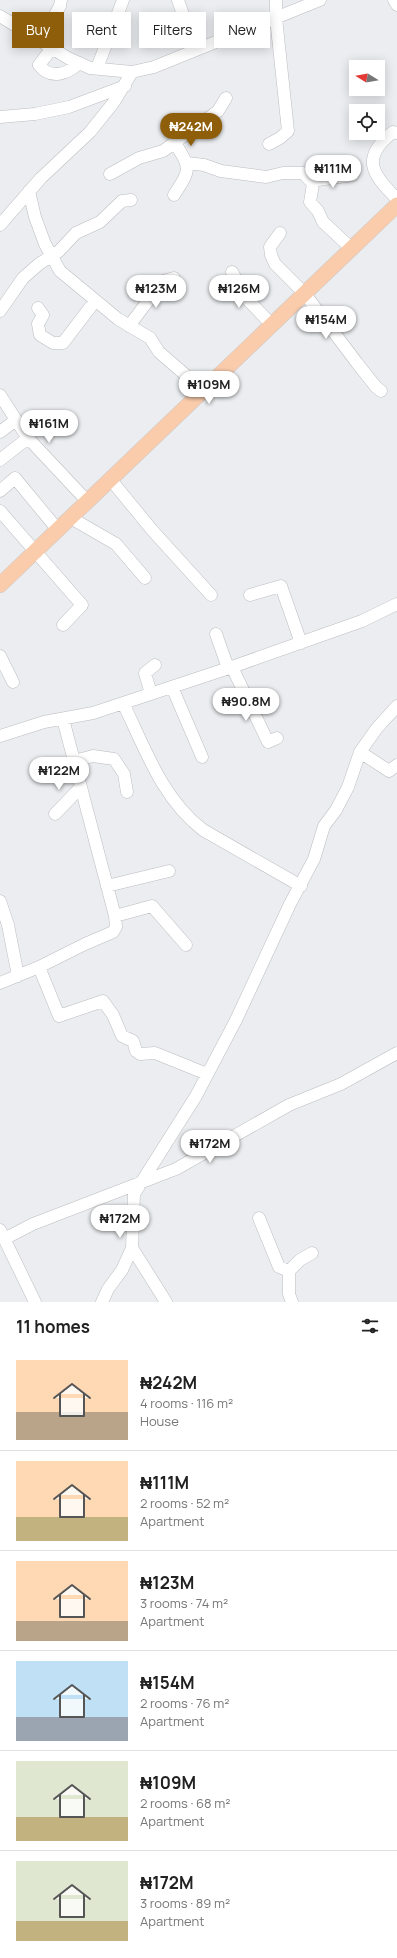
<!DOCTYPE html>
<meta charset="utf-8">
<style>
body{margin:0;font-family:Manrope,sans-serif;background:#f6f6f6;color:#222;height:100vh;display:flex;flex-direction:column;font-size:15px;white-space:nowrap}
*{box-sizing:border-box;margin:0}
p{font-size:13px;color:#767676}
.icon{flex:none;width:22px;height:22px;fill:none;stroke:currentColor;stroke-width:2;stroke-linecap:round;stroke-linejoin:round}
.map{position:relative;height:1302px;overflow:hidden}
.sheet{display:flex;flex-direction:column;background:#fff;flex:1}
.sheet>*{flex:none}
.guide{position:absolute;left:12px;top:12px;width:373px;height:36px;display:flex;gap:8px}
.needle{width:26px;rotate:281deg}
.buttons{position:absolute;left:349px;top:60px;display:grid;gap:8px}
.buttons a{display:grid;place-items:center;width:36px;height:36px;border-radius:0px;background:#fff;box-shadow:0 2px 10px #0003;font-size:20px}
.price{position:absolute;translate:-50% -34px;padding:0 9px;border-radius:14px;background:#fff;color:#222;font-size:13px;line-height:26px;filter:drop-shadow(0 1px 2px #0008)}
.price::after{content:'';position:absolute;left:50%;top:24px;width:12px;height:9px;margin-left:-6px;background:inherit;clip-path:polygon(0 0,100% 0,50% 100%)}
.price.active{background:#8f5e0a;color:#fff}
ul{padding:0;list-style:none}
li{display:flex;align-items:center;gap:12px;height:100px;padding:0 16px}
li+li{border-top:1px solid #e0e0e0}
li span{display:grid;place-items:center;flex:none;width:112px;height:80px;border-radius:0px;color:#555}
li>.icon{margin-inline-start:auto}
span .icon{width:48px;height:48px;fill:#fffc;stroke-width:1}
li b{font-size:17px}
h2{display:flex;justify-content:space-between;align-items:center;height:48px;padding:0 16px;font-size:17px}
.chip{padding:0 14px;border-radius:0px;background:#fff;box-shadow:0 2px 10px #0003;font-size:14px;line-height:36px}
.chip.active{background:#8f5e0a;color:#fff}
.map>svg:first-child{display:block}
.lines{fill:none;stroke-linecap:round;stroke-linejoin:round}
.minor-casing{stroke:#bcbdc0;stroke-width:13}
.major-casing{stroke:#cacaca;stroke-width:16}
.minor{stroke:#fff;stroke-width:12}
.major{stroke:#faccac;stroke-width:15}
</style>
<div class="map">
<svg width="397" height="1302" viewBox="0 0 397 1302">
<rect width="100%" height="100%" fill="#ebedf0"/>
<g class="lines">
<g class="minor-casing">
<path id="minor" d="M178,0L195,50
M394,0L397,5
M0,16L68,58L90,68L132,72L154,67L320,0
M40,41L60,6L61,0
M52,48L39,65C50,80 68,74 79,63
M97,68L123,0
M0,117L35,114L69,107L125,86
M397,133L393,132C360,158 372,174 397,199
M269,144L280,138L288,131L276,18V0
M187,163L204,165L221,171L266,177L283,173H303L313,184L310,202L318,211L323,222L352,249
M110,174L139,158L163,151L218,111L226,98
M311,181L353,175
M29,191L35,217L45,244L60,271L118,319L150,338L159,352L204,391
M174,195C191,169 191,169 175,143
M0,225L41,178L90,132L114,102L132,72
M280,233L270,247L271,255L275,264L305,294L357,363L376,387L381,391
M232,272L248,300L272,325
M38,308L43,315L38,324L40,335L53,343H63L95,301
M0,311L23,278L39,264L59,251L76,233L100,222L122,201L131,200
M129,326L163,281L174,278
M0,395L27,437L88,502
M0,432L16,420
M0,460L28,438
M111,480L152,530L211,595
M0,491L15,478L58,530
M0,511L82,605L63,625
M71,518L116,544L145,578
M250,595L281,586L301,643
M216,634L228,668
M0,656L13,682
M232,667L268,742L277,738
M172,687L202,757
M151,694L145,673L155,665
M123,703C145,748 162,799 203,830L301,886
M254,711L270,704
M0,736L44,722L93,713L232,667L362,621L397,604
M360,752L389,771L397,765
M74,761L93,756L114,759L124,774L127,792
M55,814L81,787
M107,886L169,871
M0,901L8,925L18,976
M115,916L152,906L186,945
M39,967L59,1016L103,1001L113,1015L122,1036L133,1041L136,1051L140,1054L155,1053L207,1074
M0,983L39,967L85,944L113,932L116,927L115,916L63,719
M259,1218L279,1267L289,1271
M0,1230L35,1302
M4,1239L33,1224L176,1169L289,1105L341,1084L397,1053
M132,1248L166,1302
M102,1302L108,1289L122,1270L132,1248L134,1194L196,1096L236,1020L290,904L314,859L324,826L336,810L348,787L360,752L377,728L397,706
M292,1302L289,1294V1271L300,1260L312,1253"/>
</g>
<g class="major-casing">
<path id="major" d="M0,585L397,205"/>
</g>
<use href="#minor" class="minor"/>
<use href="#major" class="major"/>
</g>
</svg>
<div class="buttons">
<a><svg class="needle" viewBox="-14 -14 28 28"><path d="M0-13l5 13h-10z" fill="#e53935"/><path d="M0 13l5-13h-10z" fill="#767676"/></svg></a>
<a><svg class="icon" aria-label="locate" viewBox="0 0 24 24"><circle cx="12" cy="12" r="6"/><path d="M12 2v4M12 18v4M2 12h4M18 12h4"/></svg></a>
</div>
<b class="price active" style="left:191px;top:147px">₦242M</b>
<b class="price" style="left:333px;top:189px">₦111M</b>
<b class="price" style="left:156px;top:309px">₦123M</b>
<b class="price" style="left:239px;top:309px">₦126M</b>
<b class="price" style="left:326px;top:340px">₦154M</b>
<b class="price" style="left:209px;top:405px">₦109M</b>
<b class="price" style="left:49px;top:444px">₦161M</b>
<b class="price" style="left:246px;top:722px">₦90.8M</b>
<b class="price" style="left:59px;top:791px">₦122M</b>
<b class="price" style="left:210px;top:1164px">₦172M</b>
<b class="price" style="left:120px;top:1239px">₦172M</b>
<div class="guide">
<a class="chip active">Buy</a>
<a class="chip">Rent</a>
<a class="chip">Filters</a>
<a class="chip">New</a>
</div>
</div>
<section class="sheet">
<h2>11 homes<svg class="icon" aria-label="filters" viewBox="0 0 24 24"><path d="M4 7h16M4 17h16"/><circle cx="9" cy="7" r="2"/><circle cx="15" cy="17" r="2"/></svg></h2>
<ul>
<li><span style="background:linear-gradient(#ffd9b3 65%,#b9a48a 0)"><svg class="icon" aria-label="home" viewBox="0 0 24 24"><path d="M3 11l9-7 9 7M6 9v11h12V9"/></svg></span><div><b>₦242M</b><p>4 rooms · 116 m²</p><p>House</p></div></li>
<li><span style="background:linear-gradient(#ffd9b3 70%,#c2b280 0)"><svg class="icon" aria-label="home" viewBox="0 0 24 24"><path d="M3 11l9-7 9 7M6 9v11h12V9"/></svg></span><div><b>₦111M</b><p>2 rooms · 52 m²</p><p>Apartment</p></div></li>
<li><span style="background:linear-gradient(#ffd9b3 75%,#b9a48a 0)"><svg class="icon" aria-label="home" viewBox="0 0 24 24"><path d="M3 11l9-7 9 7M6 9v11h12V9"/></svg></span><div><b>₦123M</b><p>3 rooms · 74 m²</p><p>Apartment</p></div></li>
<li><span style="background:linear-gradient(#bfe0f5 70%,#9aa5b1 0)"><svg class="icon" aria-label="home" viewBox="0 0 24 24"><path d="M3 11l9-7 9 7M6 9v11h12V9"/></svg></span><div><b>₦154M</b><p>2 rooms · 76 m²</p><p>Apartment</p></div></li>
<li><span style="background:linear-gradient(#dfe7d0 70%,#c2b280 0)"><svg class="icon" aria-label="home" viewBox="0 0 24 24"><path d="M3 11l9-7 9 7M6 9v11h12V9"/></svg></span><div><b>₦109M</b><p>2 rooms · 68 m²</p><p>Apartment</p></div></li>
<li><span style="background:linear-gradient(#dfe7d0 75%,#c2b280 0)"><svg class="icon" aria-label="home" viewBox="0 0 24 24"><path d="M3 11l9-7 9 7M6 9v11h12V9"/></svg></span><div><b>₦172M</b><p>3 rooms · 89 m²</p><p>Apartment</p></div></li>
</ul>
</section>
